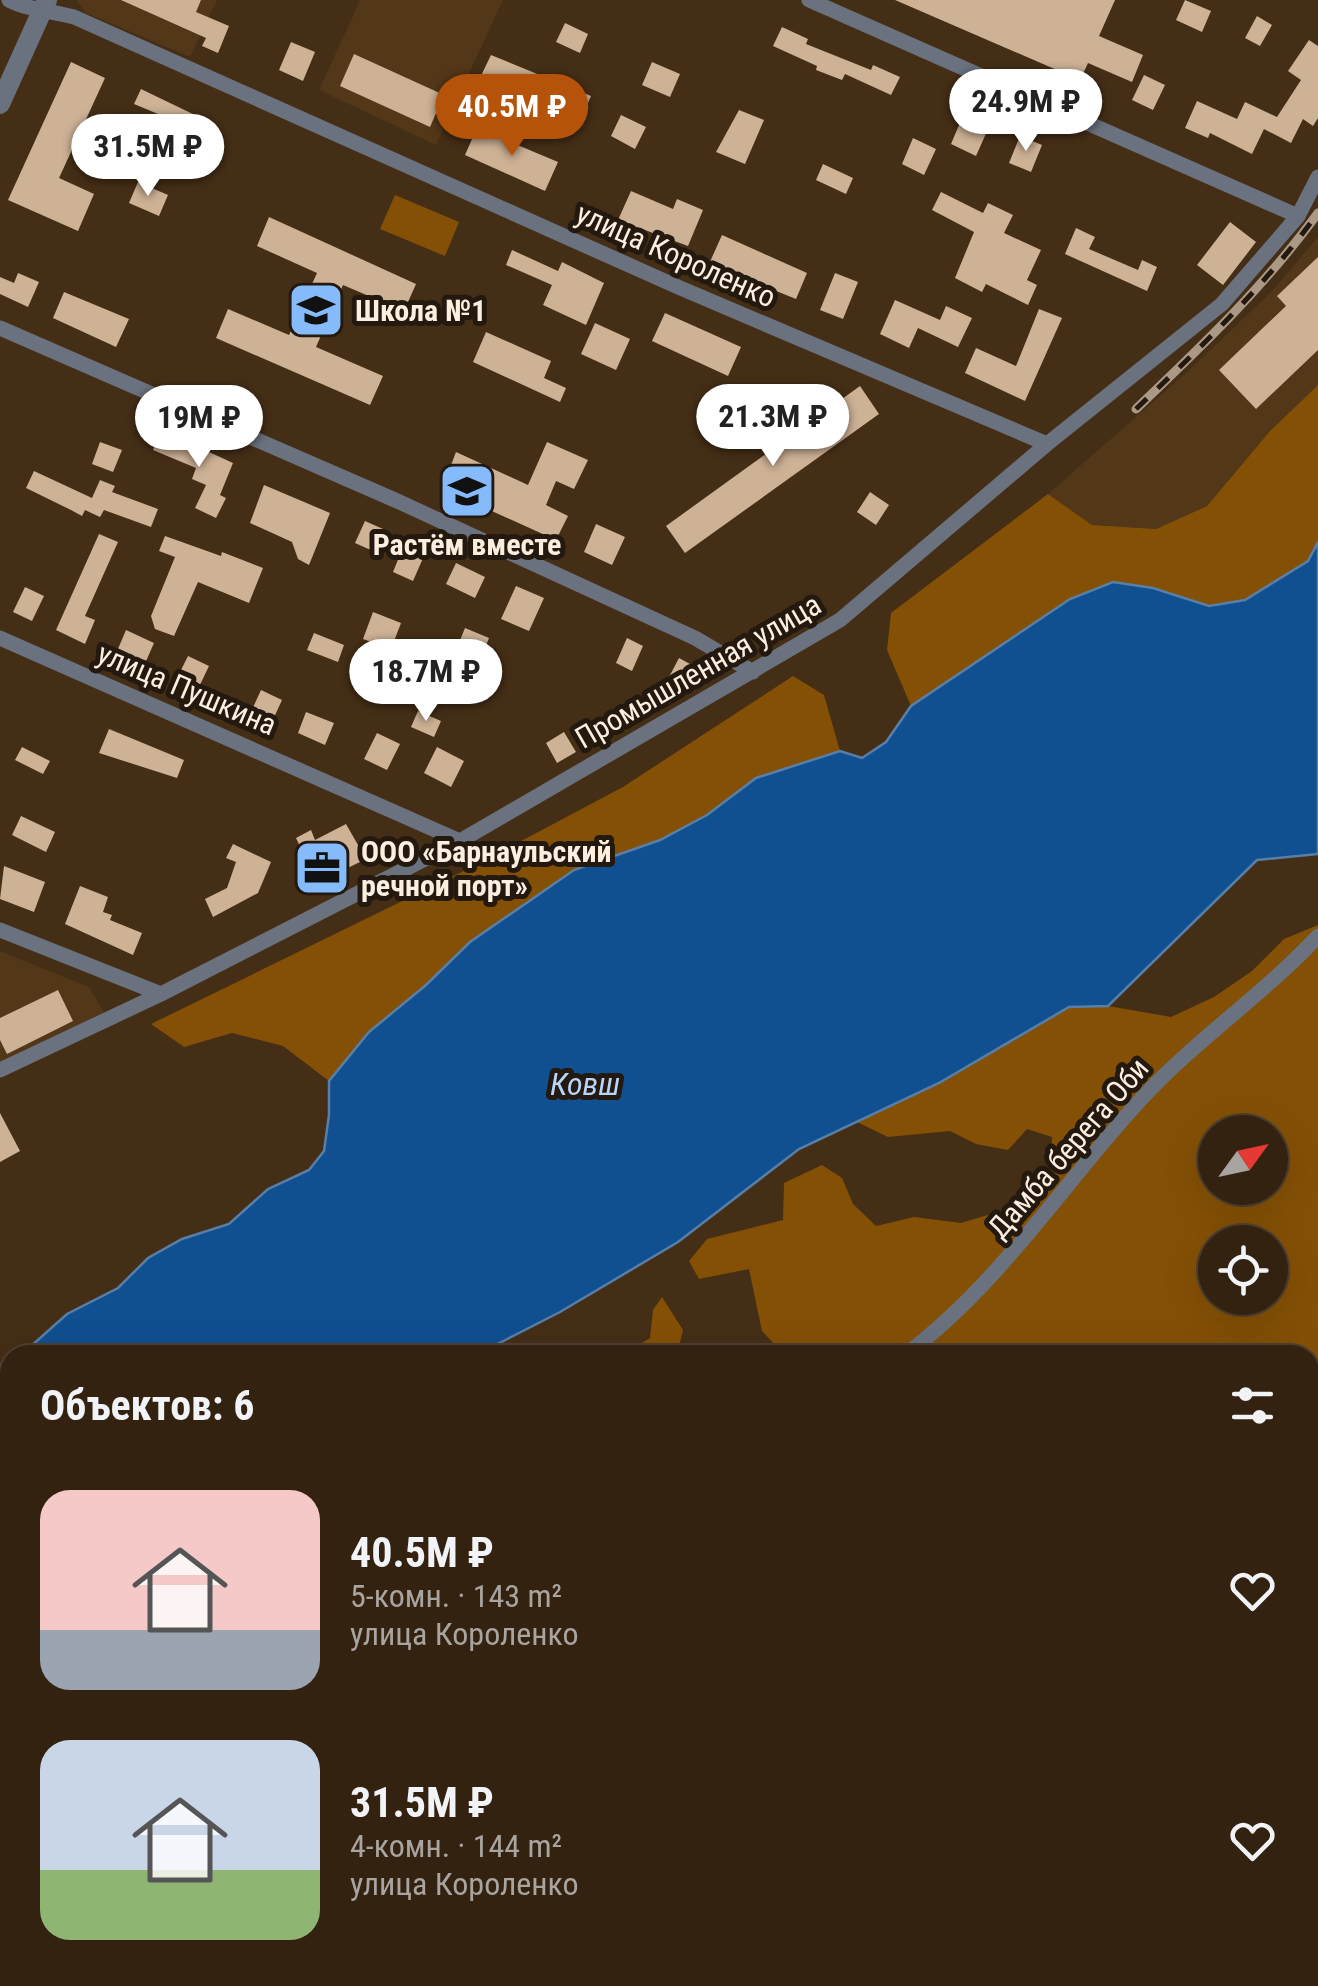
<!DOCTYPE html>
<html lang="ru">
<meta charset="utf-8">
<style>
body{margin:0;font-family:"Roboto Condensed",sans-serif;background:#3c2a19;color:#f1f3f6;height:100vh;display:flex;flex-direction:column;font-size:38px;white-space:nowrap}
*{box-sizing:border-box;margin:0}
p{font-size:32px;color:#a9a49f}
.icon{flex:none;width:55px;height:55px;fill:none;stroke:currentColor;stroke-width:2;stroke-linecap:round;stroke-linejoin:round}
.map{position:relative;flex:1;overflow:hidden}
.panel{position:absolute;left:0px;top:1345px;width:1320px;height:642px;display:flex;flex-direction:column;background:#342210;border-radius:30px 30px 0 0;box-shadow:0 10px 40px #0002,0 0 0 2px #4e3f30}
.panel>*{flex:none}
.needle{width:65px;rotate:57deg}
.fabs{position:absolute;left:1198px;top:1115px;display:grid;gap:20px}
.fabs a{display:grid;place-items:center;width:90px;height:90px;border-radius:50%;background:#342210;box-shadow:0 10px 40px #0002,0 0 0 2px #4e3f30;font-size:50px}
.price{position:absolute;translate:-50% -85px;padding:0 22px;border-radius:35px;background:#fff;color:#222;font-size:32px;line-height:65px;filter:drop-shadow(0 2px 5px #0008)}
.price::after{content:'';position:absolute;left:50%;top:60px;width:30px;height:22px;margin-left:-15px;background:inherit;clip-path:polygon(0 0,100% 0,50% 100%)}
.price.current{background:#b45309;color:#fff}
ul{padding:0;list-style:none}
li{display:flex;align-items:center;gap:30px;height:250px;padding:0 40px}
li span{display:grid;place-items:center;flex:none;width:280px;height:200px;border-radius:30px;color:#555}
li>.icon{margin-inline-start:auto}
span .icon{width:120px;height:120px;fill:#fffc;stroke-width:1}
li b{font-size:42px}
h2{display:flex;justify-content:space-between;align-items:center;height:120px;padding:0 40px;font-size:42px}
.map>svg:first-child{display:block}
.built{fill:#523718}
.green{fill:#845005;fill-rule:evenodd}
.water{fill:#104f90;stroke:#577fa8;stroke-width:2.5}
.building{fill:#ceb296}
.lines{fill:none;stroke-linecap:round;stroke-linejoin:round}
.minor{stroke:#69727e;stroke-width:15}
.tertiary{stroke:#69727e;stroke-width:20}
.rail-casing{stroke:#ab9986;stroke-width:9}
.rail{stroke:#23190f;stroke-width:5;stroke-dasharray:15;stroke-linecap:butt}
.labels{text-anchor:middle;dominant-baseline:central;stroke-width:10;stroke-linejoin:round;paint-order:stroke}
.street-label{font-size:30px;fill:#fdefe0;stroke:#23190f}
.poi-label{font-size:30px;font-weight:bold;fill:#fdefe0;stroke:#23190f;text-anchor:start}
.water-label{font-size:32px;font-style:italic;fill:#b7d5fb;stroke:#23190f}
</style>
<div class="map">
<svg width="1318" height="1986" viewBox="0 0 1318 1986">
<rect width="100%" height="100%" fill="#452e16"/>
<path class="built" d="M76,0H217L190,57L86,13Z
M360,0H503L436,145L319,90Z
M1318,237V385L1270,431L1207,506L1156,529L1092,525L1048,494L1186,373L1271,292Z
M0,951L89,987L107,1017L0,1063Z"/>
<path class="green" d="M395,195L459,222L445,256L380,229Z
M1318,385V542L1308,561L1245,600L1209,606L1153,588L1113,582L1070,599L911,706L887,650L891,613L1048,494L1092,525L1156,529L1207,506L1270,431Z
M793,676L824,695L840,751L756,778L707,815L659,840L574,870L470,942L426,985L369,1032L329,1081L283,1046L232,1033L184,1047L151,1024L476,865L623,787Z
M1318,925V1448L1310,1449V1355H780L777,1347L762,1331L749,1269L699,1279L689,1261L707,1239L783,1220L784,1183L822,1165L842,1178L853,1204L876,1226L914,1217L961,1223L1018,1206L1050,1180L1052,1137L1027,1129L1008,1150L976,1144L950,1131L888,1137L857,1122L930,1087L1069,1007L1108,1006L1171,1017L1214,997L1252,971L1284,939ZM1215,1132H1270V1188H1215ZM1215,1242H1270V1298H1215Z
M662,1297L683,1330L677,1355H623L650,1338L653,1310Z"/>
<path class="water" d="M1318,542V854L1257,860L1108,1006L1069,1007L939,1083L799,1149L678,1242L560,1312L476,1355H21L67,1314L118,1288L148,1258L182,1239L229,1224L268,1189L309,1170L324,1151L329,1115V1081L369,1032L426,985L470,942L574,870L660,840L707,815L756,778L840,751L862,758L886,742L911,706L1070,599L1113,582L1153,588L1209,606L1245,600L1308,561Z
M10,1361V1619L0,1622V1364Z
M1310,1492L1318,1494V1970H1310Z"/>
<path class="building" d="M121,0H201L196,12L229,26L218,53L202,46L206,38Z
M895,0H1115L1099,36L1143,55L1132,82L1088,63L1080,80Z
M1185,0L1211,11L1202,32L1176,20Z
M1257,16L1272,25L1260,46L1245,38Z
M565,23L588,34L580,53L556,42Z
M782,27L808,39L806,44L871,70L873,65L900,77L891,95L845,74L842,80L816,70L817,66L773,46Z
M1309,40L1318,46V118L1313,126L1303,119L1291,143L1264,129L1252,154L1210,133L1208,138L1185,128L1197,101L1237,119L1245,102L1277,117L1301,80L1288,71Z
M291,42L315,52L303,81L279,70Z
M354,54L444,95L430,127L340,86Z
M491,55L591,96L580,122L512,91L509,99L477,84Z
M71,62L105,78L59,178L94,194L78,231L8,200Z
M652,62L680,74L670,97L642,85Z
M1144,75L1165,85L1153,110L1132,100Z
M141,89L199,117L192,134L168,124L170,119L134,104Z
M739,110L764,120L745,164L716,152Z
M621,115L646,127L635,149L611,136Z
M962,118L988,129L976,156L951,144Z
M477,128L558,162L545,191L465,155Z
M1020,136L1042,145L1031,172L1009,163Z
M913,138L936,149L924,175L902,164Z
M823,164L853,178L846,194L816,180Z
M138,182L168,195L159,216L129,203Z
M631,191L673,209L677,199L703,210L688,246L618,220Z
M941,192L983,213L988,203L1013,215L1004,233L1041,250L1027,280L1037,285L1028,305L986,284L982,292L955,278L974,232L932,210Z
M269,217L416,284L404,311L343,285L316,347L383,376L370,405L216,338L228,309L289,335L317,273L257,246Z
M1230,222L1256,242L1223,285L1197,265Z
M1076,228L1095,237L1089,249L1138,270L1142,260L1157,267L1147,291L1065,254Z
M722,235L807,273L796,299L709,264Z
M512,250L558,271L562,262L604,283L586,325L543,305L552,285L506,265Z
M1318,257V350L1256,409L1219,370L1286,306L1277,296Z
M18,273L39,282L28,307L0,294V277L14,283Z
M835,273L858,282L843,319L820,310Z
M64,292L129,319L116,347L53,318Z
M895,300L940,320L946,306L972,318L958,347L918,328L909,348L880,334Z
M1039,309L1062,318L1025,401L965,373L976,348L1016,366Z
M665,313L741,347L728,376L652,341Z
M595,323L630,339L616,370L581,354Z
M486,332L551,361L544,378L566,388L560,402L473,362Z
M860,386L879,414L685,553L666,526Z
M161,430L233,463L220,495L226,498L216,518L195,508L206,485L192,479L196,468L153,450Z
M100,442L122,450L113,472L92,464Z
M547,442L588,460L574,489L556,481L546,505L568,516L556,540L454,494L463,474L450,468L456,452L528,485Z
M34,471L92,498L100,480L115,486L112,492L158,509L151,527L104,510L100,517L85,510L82,516L71,510L26,488Z
M264,485L330,513L309,565L298,559L292,542L250,523Z
M870,492L889,505L876,525L857,512Z
M365,521L383,529L373,551L355,543Z
M596,524L625,537L612,565L584,552Z
M99,534L118,542L85,616L95,620L85,644L56,630Z
M165,536L221,556L222,552L263,568L249,603L198,582L174,636L155,629L151,616L175,557L159,551Z
M406,540L427,549L413,581L393,572Z
M456,563L485,577L475,598L446,584Z
M516,586L544,598L529,631L501,619Z
M25,587L44,596L32,621L13,612Z
M373,612L401,623L391,649L363,639Z
M465,628L489,638L476,670L452,660Z
M126,630L154,643L143,668L115,656Z
M314,633L344,645L338,662L307,650Z
M627,638L643,646L632,671L616,663Z
M188,656L209,666L197,691L176,680Z
M679,658L701,670L690,690L668,679Z
M261,690L282,700L271,724L250,714Z
M418,711L441,721L434,737L411,727Z
M306,712L334,723L325,745L298,733Z
M109,729L184,760L177,778L99,753Z
M564,732L576,752L557,763L546,743Z
M377,733L400,744L387,770L364,759Z
M22,747L50,761L43,774L15,760Z
M437,747L464,761L451,787L424,773Z
M21,816L55,832L46,852L12,835Z
M346,824L366,859L317,883L296,838L311,830L315,840Z
M233,844L271,862L258,893L213,917L205,899L227,888L236,862L226,858Z
M4,866L45,882L34,912L0,899Z
M80,886L108,897L103,912L112,915L110,920L142,933L133,955L65,924Z
M58,990L73,1021L7,1054L0,1040V1018Z
M0,1113L20,1151L0,1162Z"/>
<g class="lines">
<path class="minor" d="M9,0C28,10 53,11 74,17L678,287L1047,444
M809,0L1298,216
M0,328L395,500L695,638L753,672
M0,638L460,841
M0,930L161,994
M0,1070L161,994L460,841L840,620L1047,444L1222,304L1298,216L1318,177
M905,1355C1000,1284 1063,1183 1143,1097C1197,1039 1264,994 1318,936
M0,1928L10,1924"/>
<path class="tertiary" d="M0,104L47,0"/>
<g class="rail-casing">
<path id="rail" d="M1136,409C1201,347 1265,286 1318,213"/>
</g>
<use href="#rail" class="rail"/>
</g>
<defs>
<g id="school-square" transform="scale(2.875)"><rect x="-9" y="-9" width="18" height="18" rx="4" fill="#86bbfb" stroke="#23190f"/><path d="M0-5L7-2L0 1L-7-2ZM-4 1L0 2.5L4 1V4Q0 6-4 4Z" fill="#111"/></g>
<g id="office-square" transform="scale(2.875)"><rect x="-9" y="-9" width="18" height="18" rx="4" fill="#86bbfb" stroke="#23190f"/><path d="M-6-3h4V-5.5h4V-3h4V5H-6ZM-1-4.5V-3h2v-1.5ZM-6 0V1H6V0Z" fill="#111"/></g>
</defs>
<g fill-rule="evenodd">
<use href="#school-square" x="316" y="310"/>
<use href="#school-square" x="467" y="491"/>
<use href="#office-square" x="322" y="868"/>
</g>
<g class="labels">
<g class="street-label">
<text transform="translate(676 255) rotate(24)">улица Короленко</text>
<text transform="translate(698 671) rotate(-30)">Промышленная улица</text>
<text transform="translate(187 689) rotate(23)">улица Пушкина</text>
<text transform="translate(1068 1148) rotate(-49)">Дамба берега Оби</text>
</g>
<g class="poi-label">
<text x="355" y="310">Школа №1</text>
<text x="467" y="544" text-anchor="middle">Растём вместе</text>
<text x="361" y="851">ООО «Барнаульский<tspan x="361" dy="34">речной порт»</tspan></text>
</g>
<g class="water-label">
<text x="585" y="1084">Ковш</text>
</g>
</g>
</svg>
<div class="fabs">
<a><svg class="needle" viewBox="-14 -14 28 28"><path d="M0-13l5 13h-10z" fill="#e53935"/><path d="M0 13l5-13h-10z" fill="#a9a49f"/></svg></a>
<a><svg class="icon" aria-label="locate" viewBox="0 0 24 24"><circle cx="12" cy="12" r="6"/><path d="M12 2v4M12 18v4M2 12h4M18 12h4"/></svg></a>
</div>
<b class="price" style="left:1026px;top:154px">24.9M ₽</b>
<b class="price current" style="left:512px;top:159px">40.5M ₽</b>
<b class="price" style="left:148px;top:199px">31.5M ₽</b>
<b class="price" style="left:773px;top:469px">21.3M ₽</b>
<b class="price" style="left:199px;top:470px">19M ₽</b>
<b class="price" style="left:426px;top:724px">18.7M ₽</b>
<section class="panel">
<h2>Объектов: 6<svg class="icon" aria-label="filters" viewBox="0 0 24 24"><path d="M4 7h16M4 17h16"/><circle cx="9" cy="7" r="2"/><circle cx="15" cy="17" r="2"/></svg></h2>
<ul>
<li><span style="background:linear-gradient(#f6c9c9 70%,#9aa5b1 0)"><svg class="icon" aria-label="home" viewBox="0 0 24 24"><path d="M3 11l9-7 9 7M6 9v11h12V9"/></svg></span><div><b>40.5M ₽</b><p>5-комн. · 143 m²</p><p>улица Короленко</p></div><svg class="icon" aria-label="heart" viewBox="0 0 24 24"><path d="M12 20l-8-8c-3-5 5-10 8-4 3-6 11-1 8 4z"/></svg></li>
<li><span style="background:linear-gradient(#c9d6e8 65%,#8fb573 0)"><svg class="icon" aria-label="home" viewBox="0 0 24 24"><path d="M3 11l9-7 9 7M6 9v11h12V9"/></svg></span><div><b>31.5M ₽</b><p>4-комн. · 144 m²</p><p>улица Короленко</p></div><svg class="icon" aria-label="heart" viewBox="0 0 24 24"><path d="M12 20l-8-8c-3-5 5-10 8-4 3-6 11-1 8 4z"/></svg></li>
</ul>
</section>
</div>
